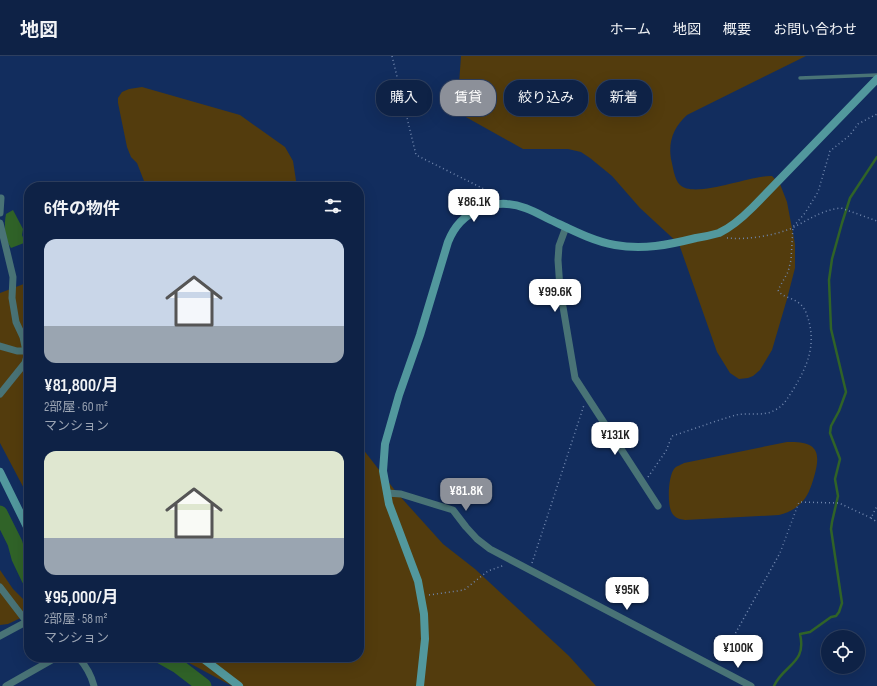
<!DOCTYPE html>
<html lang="ja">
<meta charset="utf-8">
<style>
body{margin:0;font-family:"Sofia Sans Condensed","Noto Sans JP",sans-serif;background:#172a4d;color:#f1f3f6;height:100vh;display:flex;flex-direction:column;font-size:15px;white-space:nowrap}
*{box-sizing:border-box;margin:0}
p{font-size:13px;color:#9ba4b3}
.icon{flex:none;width:22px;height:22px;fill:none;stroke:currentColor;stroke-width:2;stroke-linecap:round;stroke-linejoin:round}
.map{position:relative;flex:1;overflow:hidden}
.details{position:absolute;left:24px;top:126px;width:340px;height:480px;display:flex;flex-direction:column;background:#0e2246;border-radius:16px;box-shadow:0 4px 16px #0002,0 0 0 1px #2e3f5f}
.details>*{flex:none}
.hud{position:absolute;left:376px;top:24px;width:380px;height:36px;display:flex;gap:8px}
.tools{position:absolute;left:821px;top:574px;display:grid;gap:8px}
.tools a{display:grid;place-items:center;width:44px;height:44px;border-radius:50%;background:#0e2246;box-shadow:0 4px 16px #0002,0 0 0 1px #2e3f5f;font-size:20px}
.price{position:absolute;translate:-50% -34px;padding:0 9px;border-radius:8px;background:#fff;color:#222;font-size:13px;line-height:26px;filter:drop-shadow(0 1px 2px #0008)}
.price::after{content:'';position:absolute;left:50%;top:24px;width:12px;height:9px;margin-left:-6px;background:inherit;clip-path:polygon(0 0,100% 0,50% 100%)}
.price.on{background:#8c9099;color:#fff}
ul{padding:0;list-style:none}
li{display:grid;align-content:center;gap:8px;height:212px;padding:0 20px}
li span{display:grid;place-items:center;height:124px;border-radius:12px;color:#555}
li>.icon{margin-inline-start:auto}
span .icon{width:72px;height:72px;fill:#fffc;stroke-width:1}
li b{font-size:17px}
h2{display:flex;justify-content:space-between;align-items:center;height:48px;padding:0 20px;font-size:17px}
.chip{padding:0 14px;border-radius:16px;background:#0e2246;box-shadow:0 4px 16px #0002,0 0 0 1px #2e3f5f;font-size:14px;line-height:36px}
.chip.on{background:#8c9099;color:#fff}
header{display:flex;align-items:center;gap:24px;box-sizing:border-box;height:56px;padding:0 20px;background:#0e2246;border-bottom:1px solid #2e3f5f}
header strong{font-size:19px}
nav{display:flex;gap:22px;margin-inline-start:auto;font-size:14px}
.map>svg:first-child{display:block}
.green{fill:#533c0d}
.water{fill:#306328}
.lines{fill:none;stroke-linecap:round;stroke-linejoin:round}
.stream{stroke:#306328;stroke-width:2.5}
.river{stroke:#306328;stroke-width:15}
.path{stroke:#7187ae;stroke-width:1.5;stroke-dasharray:1 3;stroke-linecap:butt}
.lane{stroke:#497376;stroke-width:3.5}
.street{stroke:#497376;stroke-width:7}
.secondary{stroke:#52989d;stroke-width:8}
</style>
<header>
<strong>地図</strong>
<nav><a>ホーム</a><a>地図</a><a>概要</a><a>お問い合わせ</a></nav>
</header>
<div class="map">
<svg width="877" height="630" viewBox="0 0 877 630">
<rect width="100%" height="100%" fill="#122d5e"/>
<path class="green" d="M461,0H806L687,59C674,71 668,85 671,103C673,110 674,123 680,129C695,143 750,119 772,120L780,128L787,146L795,188V212L787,243L772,294L760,314L753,320L748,322L739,323L730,317L717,296L679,188L640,152L612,120L590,102L581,96L568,93H523L464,60C456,42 460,19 461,0Z
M142,31L240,59L285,91L293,105L297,131H145L144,125L137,107L131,101L127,91L118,47V42L122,36L129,33Z
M29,226V442L0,387V237Z
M787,386C816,385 822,394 814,421C811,431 808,441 800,448C794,454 787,457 779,459L685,464C679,463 675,462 672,457C667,449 668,421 674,413C676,410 681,409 684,407Z
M359,388L397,437L443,488L475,513L569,600L596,630H232L178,601H359Z
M0,514L13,533L29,549V558L8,568L0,569Z"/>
<path class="water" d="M13,154L23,173L22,179L24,184V187L11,192C4,183 4,168 6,158Z"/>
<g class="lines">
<path class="stream" d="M774,630C784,608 807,608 800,578L810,576L831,561L836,560L839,556L842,547L831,473L832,466L838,440L835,423L840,403L830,377L831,370L839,355L846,336L831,273L829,224L832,203L842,167L850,142L877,101"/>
<path class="river" d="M0,457L15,487L19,502L29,523
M162,601L178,610L204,630"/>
<path class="path" d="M392,0L416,99L498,140
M727,182C747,184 771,180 790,173C807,165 821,154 841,152L877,165
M648,421L666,395L672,380C694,373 715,365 736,359C749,356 764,361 775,354C784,350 788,341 793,334C808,309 817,288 807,259C801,240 783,244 778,234L788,216L791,204L793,171L805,157L818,136L830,95L850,79L858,68L877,58
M871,462L877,466
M532,507L584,349
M429,539L464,534L488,515L505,509
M720,605L780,497L799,446L839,447L871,462L877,450"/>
<path class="lane" d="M800,22L877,19"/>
<path class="street" d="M0,157L1,142
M0,167L13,221L12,242L16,266L23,281L27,300L25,307L0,338
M566,171L559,190L558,204L560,233L575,322L658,450
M0,290L17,295H26
M387,437L401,438L453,454L466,471L477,483L490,493L751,630
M0,531L29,569
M0,580L26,566
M78,601C86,610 91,618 94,630
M6,630L57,601"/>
<path class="secondary" d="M0,416L29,475
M201,601L239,630
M420,630L425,583L424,558L418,525L389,448L383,415L385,388L399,339L420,279L448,186C454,171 463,160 478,154C487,150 497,147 507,148C524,149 538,158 553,165C572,174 593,185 615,189C643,194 668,189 696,182C703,181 712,179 719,177C732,171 743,161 753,151L877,23"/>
</g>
</svg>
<div class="tools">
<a><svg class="icon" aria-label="locate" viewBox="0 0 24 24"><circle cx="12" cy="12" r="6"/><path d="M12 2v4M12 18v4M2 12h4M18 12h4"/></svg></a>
</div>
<b class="price" style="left:474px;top:167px">¥86.1K</b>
<b class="price" style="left:555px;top:257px">¥99.6K</b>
<b class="price" style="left:615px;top:400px">¥131K</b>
<b class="price on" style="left:466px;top:456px">¥81.8K</b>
<b class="price" style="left:627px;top:555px">¥95K</b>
<b class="price" style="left:738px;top:613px">¥100K</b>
<div class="hud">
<a class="chip">購入</a>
<a class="chip on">賃貸</a>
<a class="chip">絞り込み</a>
<a class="chip">新着</a>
</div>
<section class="details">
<h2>6件の物件<svg class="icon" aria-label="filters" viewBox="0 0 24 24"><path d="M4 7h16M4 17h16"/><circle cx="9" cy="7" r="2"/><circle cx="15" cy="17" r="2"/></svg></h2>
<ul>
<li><span style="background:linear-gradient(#c9d6e8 70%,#9aa5b1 0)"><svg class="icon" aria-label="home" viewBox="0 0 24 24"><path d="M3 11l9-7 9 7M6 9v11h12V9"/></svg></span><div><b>¥81,800/月</b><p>2部屋 · 60 m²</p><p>マンション</p></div></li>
<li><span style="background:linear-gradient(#dfe7d0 70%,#9aa5b1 0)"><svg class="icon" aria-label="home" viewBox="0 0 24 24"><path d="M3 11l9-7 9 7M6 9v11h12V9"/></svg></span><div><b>¥95,000/月</b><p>2部屋 · 58 m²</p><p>マンション</p></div></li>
</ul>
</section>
</div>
